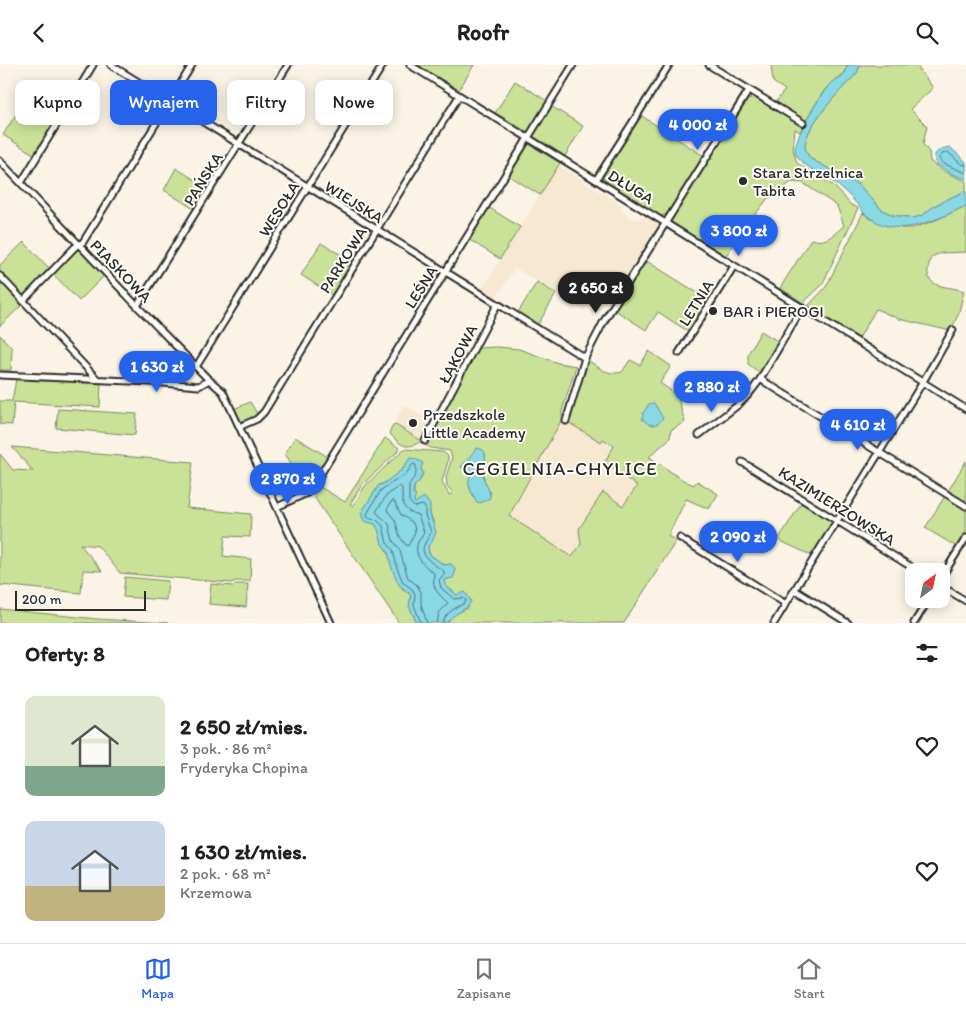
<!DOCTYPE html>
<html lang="pl">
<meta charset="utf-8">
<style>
body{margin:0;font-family:Itim,sans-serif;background:#f2f2f2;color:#202124;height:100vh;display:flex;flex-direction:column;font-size:19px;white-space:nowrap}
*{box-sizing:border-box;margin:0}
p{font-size:16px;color:#757577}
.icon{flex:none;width:28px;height:28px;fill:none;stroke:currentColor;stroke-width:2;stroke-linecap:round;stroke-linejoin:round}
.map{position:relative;height:558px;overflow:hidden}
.drawer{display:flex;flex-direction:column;background:#fff;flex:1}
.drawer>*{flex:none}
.top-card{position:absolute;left:15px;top:15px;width:500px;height:45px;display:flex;gap:10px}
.needle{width:32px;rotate:33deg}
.buttons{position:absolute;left:905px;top:498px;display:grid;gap:10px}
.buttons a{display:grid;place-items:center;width:45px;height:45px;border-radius:10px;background:#fff;box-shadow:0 2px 12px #0003;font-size:25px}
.scale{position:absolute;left:15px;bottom:12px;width:131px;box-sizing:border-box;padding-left:5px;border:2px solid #2b2b2b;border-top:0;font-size:14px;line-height:18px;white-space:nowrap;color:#2b2b2b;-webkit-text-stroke:4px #fdfcf7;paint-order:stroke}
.price{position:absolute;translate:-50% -42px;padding:0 11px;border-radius:18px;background:#2563eb;color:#fff;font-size:16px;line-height:32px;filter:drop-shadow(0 1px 2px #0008)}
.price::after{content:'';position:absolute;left:50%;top:30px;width:15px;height:11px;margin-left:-8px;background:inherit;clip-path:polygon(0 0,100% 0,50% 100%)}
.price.on{background:#222;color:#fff}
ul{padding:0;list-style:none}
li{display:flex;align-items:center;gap:15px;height:125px;padding:0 25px}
li span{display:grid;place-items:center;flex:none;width:140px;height:100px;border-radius:10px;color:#555}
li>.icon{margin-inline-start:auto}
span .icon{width:60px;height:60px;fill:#fffc;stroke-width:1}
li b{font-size:21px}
h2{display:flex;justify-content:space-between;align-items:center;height:60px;padding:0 25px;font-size:21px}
.tag{padding:0 18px;border-radius:10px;background:#fff;box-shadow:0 2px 12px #0003;font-size:18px;line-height:45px}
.tag.on{background:#2563eb;color:#fff}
header{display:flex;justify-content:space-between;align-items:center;height:65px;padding:0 25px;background:#fff;font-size:22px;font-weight:800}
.dock{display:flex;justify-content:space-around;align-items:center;height:70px;border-top:1px solid #e0e0e0;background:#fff;font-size:14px;color:#757577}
.dock a{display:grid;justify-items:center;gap:2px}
.dock .on{color:#2563eb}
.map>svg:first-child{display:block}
.built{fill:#f7e8d2}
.green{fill:#c9e298;stroke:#7a8662;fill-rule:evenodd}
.water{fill:#89d8e6;stroke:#63939b}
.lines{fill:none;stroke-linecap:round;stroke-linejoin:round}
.shore{stroke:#517076;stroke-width:1}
.minor-casing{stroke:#2b2b2b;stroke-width:9}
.minor{stroke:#fdfcf7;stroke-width:5}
.poi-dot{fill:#2b2b2b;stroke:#fdfcf7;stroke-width:2}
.labels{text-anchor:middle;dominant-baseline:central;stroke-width:4;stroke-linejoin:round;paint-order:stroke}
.poi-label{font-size:16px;fill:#2b2b2b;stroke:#fdfcf7;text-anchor:start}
.street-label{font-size:16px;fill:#2b2b2b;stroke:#fdfcf7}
.quarter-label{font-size:19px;letter-spacing:1px;fill:#2b2b2b;stroke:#fdfcf7}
</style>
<header><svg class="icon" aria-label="back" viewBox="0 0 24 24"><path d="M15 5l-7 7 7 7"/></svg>Roofr<svg class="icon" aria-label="search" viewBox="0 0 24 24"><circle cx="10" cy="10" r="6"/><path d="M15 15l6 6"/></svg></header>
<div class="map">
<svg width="966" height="558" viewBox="0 0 966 558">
<rect width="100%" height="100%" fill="#faf3e6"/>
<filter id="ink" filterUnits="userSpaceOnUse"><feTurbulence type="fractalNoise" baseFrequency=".02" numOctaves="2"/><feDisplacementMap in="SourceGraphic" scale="10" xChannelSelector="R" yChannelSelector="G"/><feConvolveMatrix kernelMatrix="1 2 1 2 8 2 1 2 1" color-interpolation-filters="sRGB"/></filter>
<g filter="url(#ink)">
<path class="built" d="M558,100L621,140L623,147L634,154H641L646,151L651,154V156L661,161L615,234L599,223L585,246L515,203L495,235L481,226Z
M404,340L432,357L422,376L394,359Z
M562,354L601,377L603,374L614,381L605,397L637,421L623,442L603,428L581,479L572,492L509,452Z"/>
<path class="green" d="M418,0H474L459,25Z
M771,0H848C842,12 841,9 832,17C821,27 814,43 806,56L775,38L785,25L773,17Z
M860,0H916L933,23L910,44L927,61L923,79L929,87L930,96C941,106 953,111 966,116V126L952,132L934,141L923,150L914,153L892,150L881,144L859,120L811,94C808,90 805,86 805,80C807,58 842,24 857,8Z
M515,16L547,36L527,67L495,48Z
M750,29L803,61L800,67L795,64L793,84L797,98L834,121L851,140L858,143L822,220L803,238L780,223L811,174C827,179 832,170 844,161L837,141L803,118L791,117L776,130L768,133L751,155L757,170L752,179L735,176L726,191L670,156L745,35L751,34Z
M23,38L55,58L35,90L3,70Z
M551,41L583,61L565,91L533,71Z
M640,50L704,91L667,149L661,151L602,113Z
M527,78L560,98L540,130L508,110Z
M176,103L208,123L195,145L164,125Z
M966,141V187L941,188L931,192C919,226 944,219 964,226L959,247L951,266L899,254L876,244L859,273L808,241L826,222L863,148L869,153L901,163H913L936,155Z
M488,142L520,162L500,194L468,174Z
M24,177L50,204L75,180L104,211L79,236L53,209L26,235L23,230L0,207V200Z
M321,178L353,197L332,230L301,210Z
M645,195L709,235L689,267L658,247L646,265L615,245Z
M0,215L23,239L0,261Z
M537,217L556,229L537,261L517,249Z
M761,266L779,277L760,308L748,299V289Z
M0,270L12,283L11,305H0Z
M497,282L519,284L558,298L576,301L562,346V354L509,451L572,492L581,479L579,464L603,427L623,441L637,421L605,397L614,381L603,374L601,377L569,358L588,295C599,303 608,311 622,307L630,295L640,300L649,286L671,301L660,318L677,330L685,357L671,365L670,373L649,392C665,401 677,414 694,420L697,416L718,429L709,444L686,434L668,471L676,476L624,558H447L452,551L469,542L445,520L444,515L447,514L451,499L444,500L429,489L428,481L432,477L433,456L430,449V446L419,437L415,438L414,435V421C419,418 421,414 423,408L420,403L422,400L406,399C403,405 386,419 379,420L367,439C370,448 374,456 379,465C383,473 381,480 388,487L403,525L409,528L411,532C408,541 413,550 417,558H399L312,429L317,420L345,437L385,373L399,383L397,387L362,420L350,439L353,441L365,421L404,384L443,387L448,391V396L442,417L449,430L453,428L447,421L446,412L452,393L450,386L431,383L425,380L478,283ZM485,388V399L483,409L486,421L491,428L477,437L469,421L471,412L469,407Z
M16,314L101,317L100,342L14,337L12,360L0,359V336H12Z
M250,337L258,350L241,359L234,344Z
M58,344L137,349L135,370L56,363Z
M394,359L422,376C405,386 401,380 389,368Z
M295,372L328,392L308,423L285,389Z
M12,382L193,397L187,443L251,449L250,472L225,471L223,491L251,494L250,516H236L231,518L120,508L98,481L80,479L102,506L83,505L81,528L0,520V389L13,405L33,406Z
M966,396V437L948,426Z
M945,431L966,444V468L957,482L925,463Z
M802,437L834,457L813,491L778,475Z
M125,512L168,516L166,535L123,532Z
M211,519L233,521L236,519H248L246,542L209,539Z
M0,544L97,554L168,558H0Z"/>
<path class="water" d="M848,0H860L857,8C842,24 807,58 805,80C805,86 808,90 811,94L859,120L881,144L892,150L914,153L923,150L934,141L952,132L966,126V141C933,156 895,177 864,148C861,145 860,142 857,139C850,131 841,122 832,116C822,110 796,98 795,85C795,71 822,26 833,16C834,15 839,13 840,13C844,10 846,4 848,0Z
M950,82L966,97V114L952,109L936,99C931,88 940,83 950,82Z
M654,338L663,353C656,363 650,361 642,354L643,348L649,339Z
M477,383C480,384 482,384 484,386C488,393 482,403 483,410C484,418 491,425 490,433L480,438L477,437C474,432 470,426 469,420C468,407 474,413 461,402Z
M410,393L416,394L423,398L421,403L423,408C420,414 419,418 414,421L413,429L416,431L414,435L415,438L424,432L430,440V449L436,467L432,477L428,481L429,489L444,500L451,499L455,503V508L453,513L444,515L445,520L457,530L465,527L471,536C467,547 453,547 447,558H417L409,541L411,531L409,528L399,520L392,504L388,487L382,479L378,464L375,459L364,456L361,448L379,420L383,419L403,404Z"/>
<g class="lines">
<path class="shore" d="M966,100L961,99L948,87L942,89L939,93L942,98L966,108
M394,436L401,450L412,457L414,460L415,467L408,481L406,480L400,472L395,455L387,445L391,437Z
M421,558L414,540L415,529L412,524L403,517L397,503L393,485L387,478L383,461L377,455L368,452L367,449L381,425L406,409L413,399L416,400C416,416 416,408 409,420V436L414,442L423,440L425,442V450L431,467C429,472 427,474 425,478C417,491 436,501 444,506V509L439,515L441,523L454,534L463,533L466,535L465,538C456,543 445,547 443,558
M427,558L421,539V527L417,520L408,513L399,483L393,476L389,459L376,447L386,431L399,421L402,423C402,438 402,446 418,450L424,467C423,471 420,473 418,477C413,491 424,501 434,508C432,525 437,527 448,538L439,548L437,558"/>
<g class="minor-casing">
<path id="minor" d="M111,0L585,293
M410,0L966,344
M709,0L803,58
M0,96L137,241L207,313L223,327L331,558
M596,115L669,0
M21,118L93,0
M0,211L97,314
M23,236L75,182L83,177L192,0
M137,241L288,0
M679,288L734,201
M196,302L383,0
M0,310L151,317L199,321L209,315
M760,314L966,441
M566,356L585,293L604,256L749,25
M239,362L257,354L264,347L459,31
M699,370L738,340L749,329L759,316L802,243
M425,376L497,240
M742,397L918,506
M277,442L307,428L312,423L573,0
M680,473L786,539
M941,513L966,473
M941,521L966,536
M795,525L848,558
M774,558L921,320L953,265
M914,558L929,534"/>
</g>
<use href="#minor" class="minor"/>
</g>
</g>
<g class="poi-dot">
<circle cx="743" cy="116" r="5"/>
<circle cx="713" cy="246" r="5"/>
<circle cx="413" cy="358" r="5"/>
</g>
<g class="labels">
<g class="poi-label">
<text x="753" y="107">Stara Strzelnica<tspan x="753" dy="18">Tabita</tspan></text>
<text x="723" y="246">BAR i PIEROGI</text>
<text x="423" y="349">Przedszkole<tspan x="423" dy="18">Little Academy</tspan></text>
</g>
<g class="street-label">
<text transform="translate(203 114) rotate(-58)">PAŃSKA</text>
<text transform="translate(631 122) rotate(32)">DŁUGA</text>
<text transform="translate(354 137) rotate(32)">WIEJSKA</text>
<text transform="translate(279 144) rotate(-58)">WESOŁA</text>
<text transform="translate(343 195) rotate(-58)">PARKOWA</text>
<text transform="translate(121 206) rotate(46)">PIASKOWA</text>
<text transform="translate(421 222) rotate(-58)">LEŚNA</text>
<text transform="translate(696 238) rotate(-58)">LETNIA</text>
<text transform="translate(458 289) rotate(-62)">ŁĄKOWA</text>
<text transform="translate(837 441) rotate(32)">KAZIMIERZOWSKA</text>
</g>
<g class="quarter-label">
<text x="560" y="403">CEGIELNIA-CHYLICE</text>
</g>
</g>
</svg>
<div class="buttons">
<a><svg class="needle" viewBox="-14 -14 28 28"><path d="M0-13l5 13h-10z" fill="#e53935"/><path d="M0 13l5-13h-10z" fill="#757577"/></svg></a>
</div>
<div class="scale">200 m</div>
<b class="price" style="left:698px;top:86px">4 000 zł</b>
<b class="price" style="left:739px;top:192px">3 800 zł</b>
<b class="price on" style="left:596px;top:249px">2 650 zł</b>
<b class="price" style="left:157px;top:328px">1 630 zł</b>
<b class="price" style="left:712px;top:348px">2 880 zł</b>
<b class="price" style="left:858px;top:386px">4 610 zł</b>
<b class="price" style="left:288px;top:440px">2 870 zł</b>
<b class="price" style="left:738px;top:498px">2 090 zł</b>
<div class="top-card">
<a class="tag">Kupno</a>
<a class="tag on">Wynajem</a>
<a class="tag">Filtry</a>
<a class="tag">Nowe</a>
</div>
</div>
<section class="drawer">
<h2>Oferty: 8<svg class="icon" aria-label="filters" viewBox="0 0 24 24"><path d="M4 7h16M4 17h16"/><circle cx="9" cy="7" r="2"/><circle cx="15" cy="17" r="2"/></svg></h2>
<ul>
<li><span style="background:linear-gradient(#dfe7d0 70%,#7fa58c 0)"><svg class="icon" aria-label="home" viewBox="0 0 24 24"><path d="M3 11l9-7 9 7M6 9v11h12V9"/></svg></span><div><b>2 650 zł/mies.</b><p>3 pok. · 86 m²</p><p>Fryderyka Chopina</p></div><svg class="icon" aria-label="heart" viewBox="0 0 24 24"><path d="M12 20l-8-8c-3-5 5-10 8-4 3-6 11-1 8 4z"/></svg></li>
<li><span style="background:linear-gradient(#c9d6e8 65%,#c2b280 0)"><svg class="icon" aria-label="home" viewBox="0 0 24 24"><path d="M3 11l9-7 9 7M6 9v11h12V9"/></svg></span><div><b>1 630 zł/mies.</b><p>2 pok. · 68 m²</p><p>Krzemowa</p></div><svg class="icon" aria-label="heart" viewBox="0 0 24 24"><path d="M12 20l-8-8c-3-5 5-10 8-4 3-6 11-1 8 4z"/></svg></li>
</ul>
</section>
<nav class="dock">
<a class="on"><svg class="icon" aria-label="map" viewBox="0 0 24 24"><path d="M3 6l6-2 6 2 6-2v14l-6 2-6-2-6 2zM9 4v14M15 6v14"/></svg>Mapa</a>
<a><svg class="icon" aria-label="saved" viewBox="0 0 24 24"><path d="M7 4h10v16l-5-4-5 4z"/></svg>Zapisane</a>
<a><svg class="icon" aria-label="home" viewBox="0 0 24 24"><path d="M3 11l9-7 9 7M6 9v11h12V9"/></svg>Start</a>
</nav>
